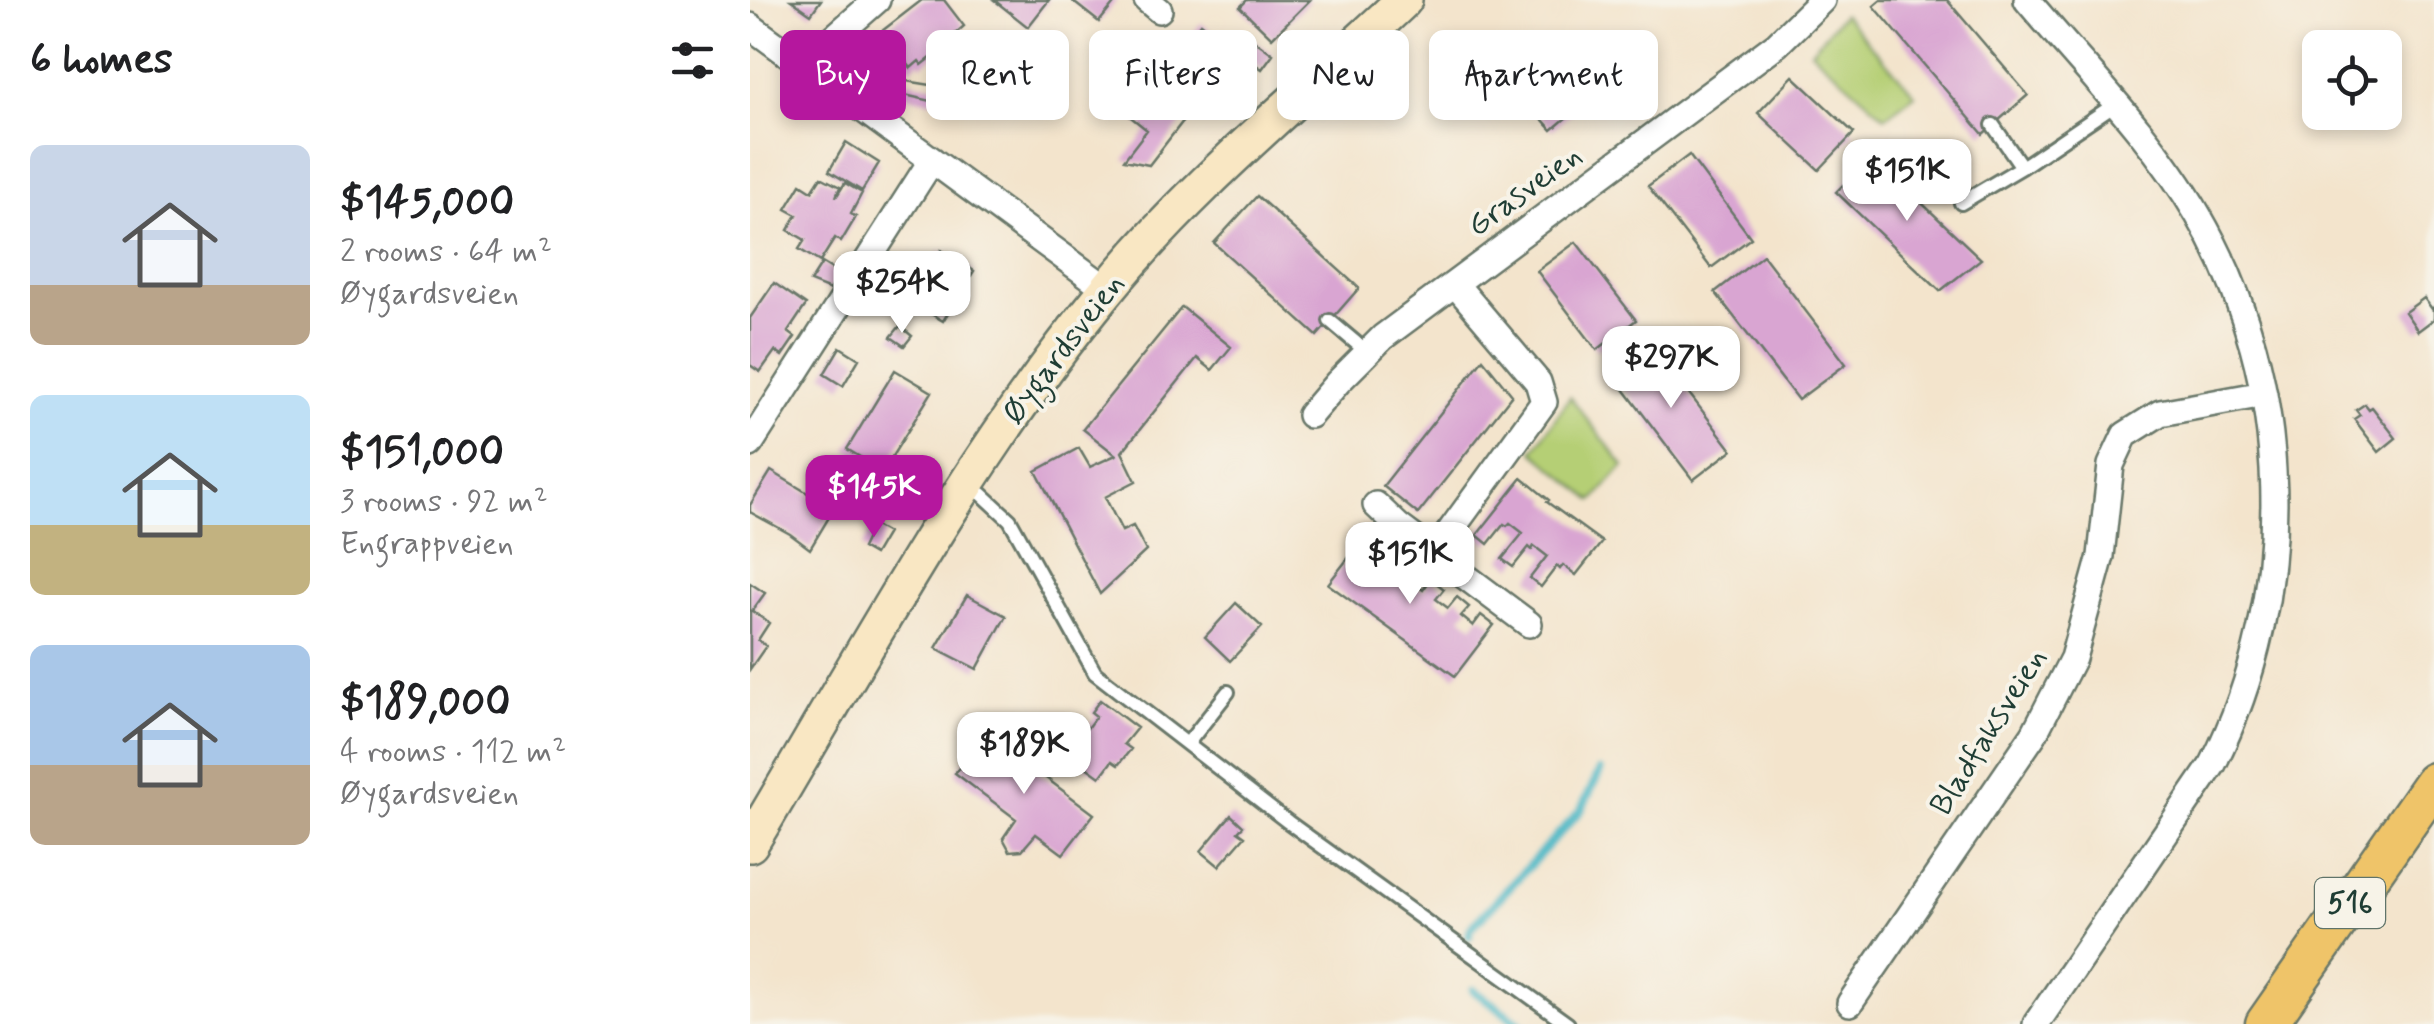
<!DOCTYPE html>
<meta charset="utf-8">
<style>
body{margin:0;font-family:Mynerve,sans-serif;background:#f6f6f6;color:#202124;height:100vh;display:flex;flex-direction:column;font-size:38px;white-space:nowrap}
*{box-sizing:border-box;margin:0}
p{font-size:32px;color:#757577}
.icon{flex:none;width:55px;height:55px;fill:none;stroke:currentColor;stroke-width:2;stroke-linecap:round;stroke-linejoin:round}
.map{position:relative;flex:1;overflow:hidden}
.panel{display:flex;flex-direction:column;background:#fff;width:750px}
.panel>*{flex:none}
.top-card{position:absolute;left:30px;top:30px;width:950px;height:90px;display:flex;gap:20px}
.fabs{position:absolute;left:1552px;top:30px;display:grid;gap:20px}
.fabs a{display:grid;place-items:center;width:100px;height:100px;border-radius:15px;background:#fff;box-shadow:0 5px 15px #0003;font-size:50px}
.price{position:absolute;translate:-50% -85px;padding:0 22px;border-radius:20px;background:#fff;color:#222;font-size:32px;line-height:65px;filter:drop-shadow(0 2px 5px #0008)}
.price::after{content:'';position:absolute;left:50%;top:60px;width:30px;height:22px;margin-left:-15px;background:inherit;clip-path:polygon(0 0,100% 0,50% 100%)}
.price.on{background:#b5179e;color:#fff}
ul{padding:0;list-style:none}
li{display:flex;align-items:center;gap:30px;height:250px;padding:0 30px}
li span{display:grid;place-items:center;flex:none;width:280px;height:200px;border-radius:15px;color:#555}
li>.icon{margin-inline-start:auto}
span .icon{width:120px;height:120px;fill:#fffc;stroke-width:1}
li b{font-size:42px}
h2{display:flex;justify-content:space-between;align-items:center;height:120px;padding:0 30px;font-size:42px}
.tag{padding:0 35px;border-radius:15px;background:#fff;box-shadow:0 5px 15px #0003;font-size:35px;line-height:90px}
.tag.on{background:#b5179e;color:#fff}
main{display:flex;flex:1;min-height:0}
.map>svg:first-child{display:block}
.green{fill:#b5cf75;stroke:#6a8654;stroke-width:2.5}
.lines{fill:none;stroke-linecap:round;stroke-linejoin:round}
.stream{stroke:#49b6c4;stroke-width:9}
.building{fill:#d9a5d2}
.lane-casing{stroke:#697769;stroke-width:18}
.street-casing{stroke:#697769;stroke-width:30}
.secondary-casing{stroke:#697769;stroke-width:40}
.primary-casing{stroke:#697769;stroke-width:45}
.lane{stroke:#fff;stroke-width:12}
.street{stroke:#fff;stroke-width:25}
.secondary{stroke:#f9e7c3;stroke-width:35}
.primary{stroke:#efc469;stroke-width:40}
.labels{text-anchor:middle;dominant-baseline:central;stroke-width:8;stroke-linejoin:round;paint-order:stroke}
.shield{fill:#f7f3e8;stroke:#60746a;stroke-width:2.5}
.shield-label{font-size:30px;font-weight:bold;fill:#1f3d34}
.street-label{font-size:32px;fill:#1f3d34;stroke:#f7f3e8}
</style>
<main>
<section class="panel">
<h2>6 homes<svg class="icon" aria-label="filters" viewBox="0 0 24 24"><path d="M4 7h16M4 17h16"/><circle cx="9" cy="7" r="2"/><circle cx="15" cy="17" r="2"/></svg></h2>
<ul>
<li><span style="background:linear-gradient(#c9d6e8 70%,#b9a48a 0)"><svg class="icon" aria-label="home" viewBox="0 0 24 24"><path d="M3 11l9-7 9 7M6 9v11h12V9"/></svg></span><div><b>$145,000</b><p>2 rooms · 64 m²</p><p>Øygardsveien</p></div></li>
<li><span style="background:linear-gradient(#bfe0f5 65%,#c2b280 0)"><svg class="icon" aria-label="home" viewBox="0 0 24 24"><path d="M3 11l9-7 9 7M6 9v11h12V9"/></svg></span><div><b>$151,000</b><p>3 rooms · 92 m²</p><p>Engrappveien</p></div></li>
<li><span style="background:linear-gradient(#a9c7e8 60%,#b9a48a 0)"><svg class="icon" aria-label="home" viewBox="0 0 24 24"><path d="M3 11l9-7 9 7M6 9v11h12V9"/></svg></span><div><b>$189,000</b><p>4 rooms · 112 m²</p><p>Øygardsveien</p></div></li>
</ul>
</section>
<div class="map">
<svg width="1684" height="1024" viewBox="0 0 1684 1024">
<rect width="100%" height="100%" fill="#f7f3e8"/>
<filter id="ink" filterUnits="userSpaceOnUse"><feTurbulence type="fractalNoise" baseFrequency=".01" numOctaves="2"/><feDisplacementMap in="SourceGraphic" scale="20" xChannelSelector="R" yChannelSelector="G"/><feConvolveMatrix kernelMatrix="1 2 1 2 8 2 1 2 1" color-interpolation-filters="sRGB"/></filter>
<filter id="wash" filterUnits="userSpaceOnUse"><feTurbulence type="fractalNoise" baseFrequency=".0048" numOctaves="4" result="noise"/><feDisplacementMap in="SourceGraphic" scale="40" xChannelSelector="R" yChannelSelector="G"/><feGaussianBlur stdDeviation="2.25" result="paint"/><feColorMatrix in="noise" values="0 0 0 0 0 0 0 0 0 0 0 0 0 0 0 0 0 1.4 0 .05"/><feComposite in="paint" operator="in"/></filter>
<g filter="url(#wash)">
<rect width="100%" height="100%" fill="#f3e4cc"/>
<path class="green" d="M1093,14L1165,94L1135,117L1061,51Z
M820,397L874,466L843,501L783,451Z"/>
<g class="lines">
<path class="stream" d="M719,936L721,928L831,810L850,771
M723,990L770,1024"/>
</g>
<g id="blocks">
<path class="building" d="M41,0H71L61,14Z
M172,0H194L214,26L206,33L209,36L172,65L169,61L161,68L132,31Z
M244,0H299L278,27Z
M321,0H367L349,22Z
M497,0H560L522,38L490,7Z
M1131,0H1197L1278,95L1233,134L1124,6Z
M451,23L484,49L468,70L471,72L399,165L374,160L397,130L377,114L432,42L435,44Z
M497,35L523,54L512,69L486,51Z
M837,65L851,80L836,92L840,97L802,130L785,111Z
M1043,76L1104,133L1069,170L1008,113Z
M150,80L187,86L184,98L181,101L146,93Z
M96,142L129,163L112,191L79,171Z
M939,155L1001,238L961,268L898,186Z
M1122,156L1231,259L1190,291L1086,192Z
M71,177L90,187L86,197L95,183L112,193L101,214L106,217L91,242L85,238L70,262L49,249L55,240L38,230L47,215L36,209L51,184L62,191Z
M507,196L609,288L567,336L464,243Z
M826,242L886,320L847,350L787,271Z
M191,250L224,271L193,321L160,301Z
M1013,255L1096,364L1048,400L965,292Z
M72,263L90,274L80,290L60,282Z
M24,283L56,305L38,332L45,337L32,356L25,351L10,372L0,365V318Z
M1674,298L1682,309L1684,307V319L1668,331L1655,312Z
M432,307L481,347L462,370L447,358L372,452L386,481L355,497L372,531L383,526L396,551L350,594L286,471L329,448L340,467L366,455L333,429Z
M150,326L162,336L154,346L141,337Z
M900,342L982,450L943,480L861,372Z
M90,347L109,359L93,386L74,374Z
M733,359L762,395L668,514L633,486Z
M145,370L182,392L133,471L97,449Z
M1615,404L1619,409L1622,407L1646,438L1629,452L1604,419L1610,415L1606,410Z
M21,471L84,509L60,549L40,534L0,512V505Z
M772,478L799,500L797,502L852,542L826,575L813,565L810,569L807,566L791,587L780,578L797,556L784,546L782,550L779,547L763,567L752,559L773,533L760,523L757,526L754,524L738,544L727,535Z
M123,525L137,533L124,555L112,548Z
M610,543L624,554L632,543L645,553L637,562L649,572L657,561L669,571L661,581L673,590L681,579L694,589L686,599L698,608L707,597L719,607L711,616L723,626L731,615L744,625L705,676L578,584Z
M0,583L15,593L2,611L19,623L8,640L16,646L0,669Z
M217,595L256,616L227,669L186,648Z
M486,603L512,627L480,661L455,637Z
M350,700L387,728L374,744L381,749L368,765L362,761L350,777L318,754L346,716L341,712Z
M236,733L344,814L313,854L286,834L272,850L260,851L253,838L266,819L205,773Z
M481,815L493,826L488,831L495,836L469,866L451,851Z"/>
</g>
</g>
<g filter="url(#ink)">
<use href="#blocks" fill-opacity="0" stroke="#697769" stroke-width="2.5"/>
<g class="lines">
<g class="lane-casing">
<path id="lane" d="M1243,125L1272,167
M1211,203L1272,167L1365,104
M580,321L618,353
M217,487L232,494L260,520L345,673L538,822L818,1024
M438,743L478,692"/>
</g>
<g class="street-casing">
<path id="street" d="M397,0L409,10
M1277,0C1335,69 1402,136 1448,215C1544,380 1549,594 1463,764L1286,1024
M0,26L357,289
M55,63L127,0
M560,415L588,382L633,337L1027,44L1072,0
M0,444L182,160
M626,505L648,526L779,624
M685,552L794,402L788,382L705,284
M1100,1003L1284,734L1323,658L1351,556L1361,465L1375,435L1410,413L1514,394"/>
</g>
<g class="secondary-casing">
<path id="secondary" d="M0,844C112,657 217,460 356,291C444,183 553,96 654,0"/>
</g>
<g class="primary-casing">
<path id="primary" d="M1516,1024L1684,783"/>
</g>
<use href="#lane" class="lane"/>
<use href="#street" class="street"/>
<use href="#secondary" class="secondary"/>
<use href="#primary" class="primary"/>
</g>
</g>
<g class="labels">
<rect class="shield" x="1565" y="878" width="70" height="50" rx="8"/>
<g class="shield-label">
<text x="1600" y="903">516</text>
</g>
<g class="street-label">
<text transform="translate(775 191) rotate(-36)">Grasveien</text>
<text transform="translate(314 349) rotate(-53)">Øygardsveien</text>
<text transform="translate(1239 732) rotate(-58)">Bladfaksveien</text>
</g>
</g>
</svg>
<div class="fabs">
<a><svg class="icon" aria-label="locate" viewBox="0 0 24 24"><circle cx="12" cy="12" r="6"/><path d="M12 2v4M12 18v4M2 12h4M18 12h4"/></svg></a>
</div>
<b class="price" style="left:1157px;top:224px">$151K</b>
<b class="price" style="left:152px;top:336px">$254K</b>
<b class="price" style="left:921px;top:411px">$297K</b>
<b class="price on" style="left:124px;top:540px">$145K</b>
<b class="price" style="left:660px;top:607px">$151K</b>
<b class="price" style="left:274px;top:797px">$189K</b>
<div class="top-card">
<a class="tag on">Buy</a>
<a class="tag">Rent</a>
<a class="tag">Filters</a>
<a class="tag">New</a>
<a class="tag">Apartment</a>
</div>
</div>
</main>
